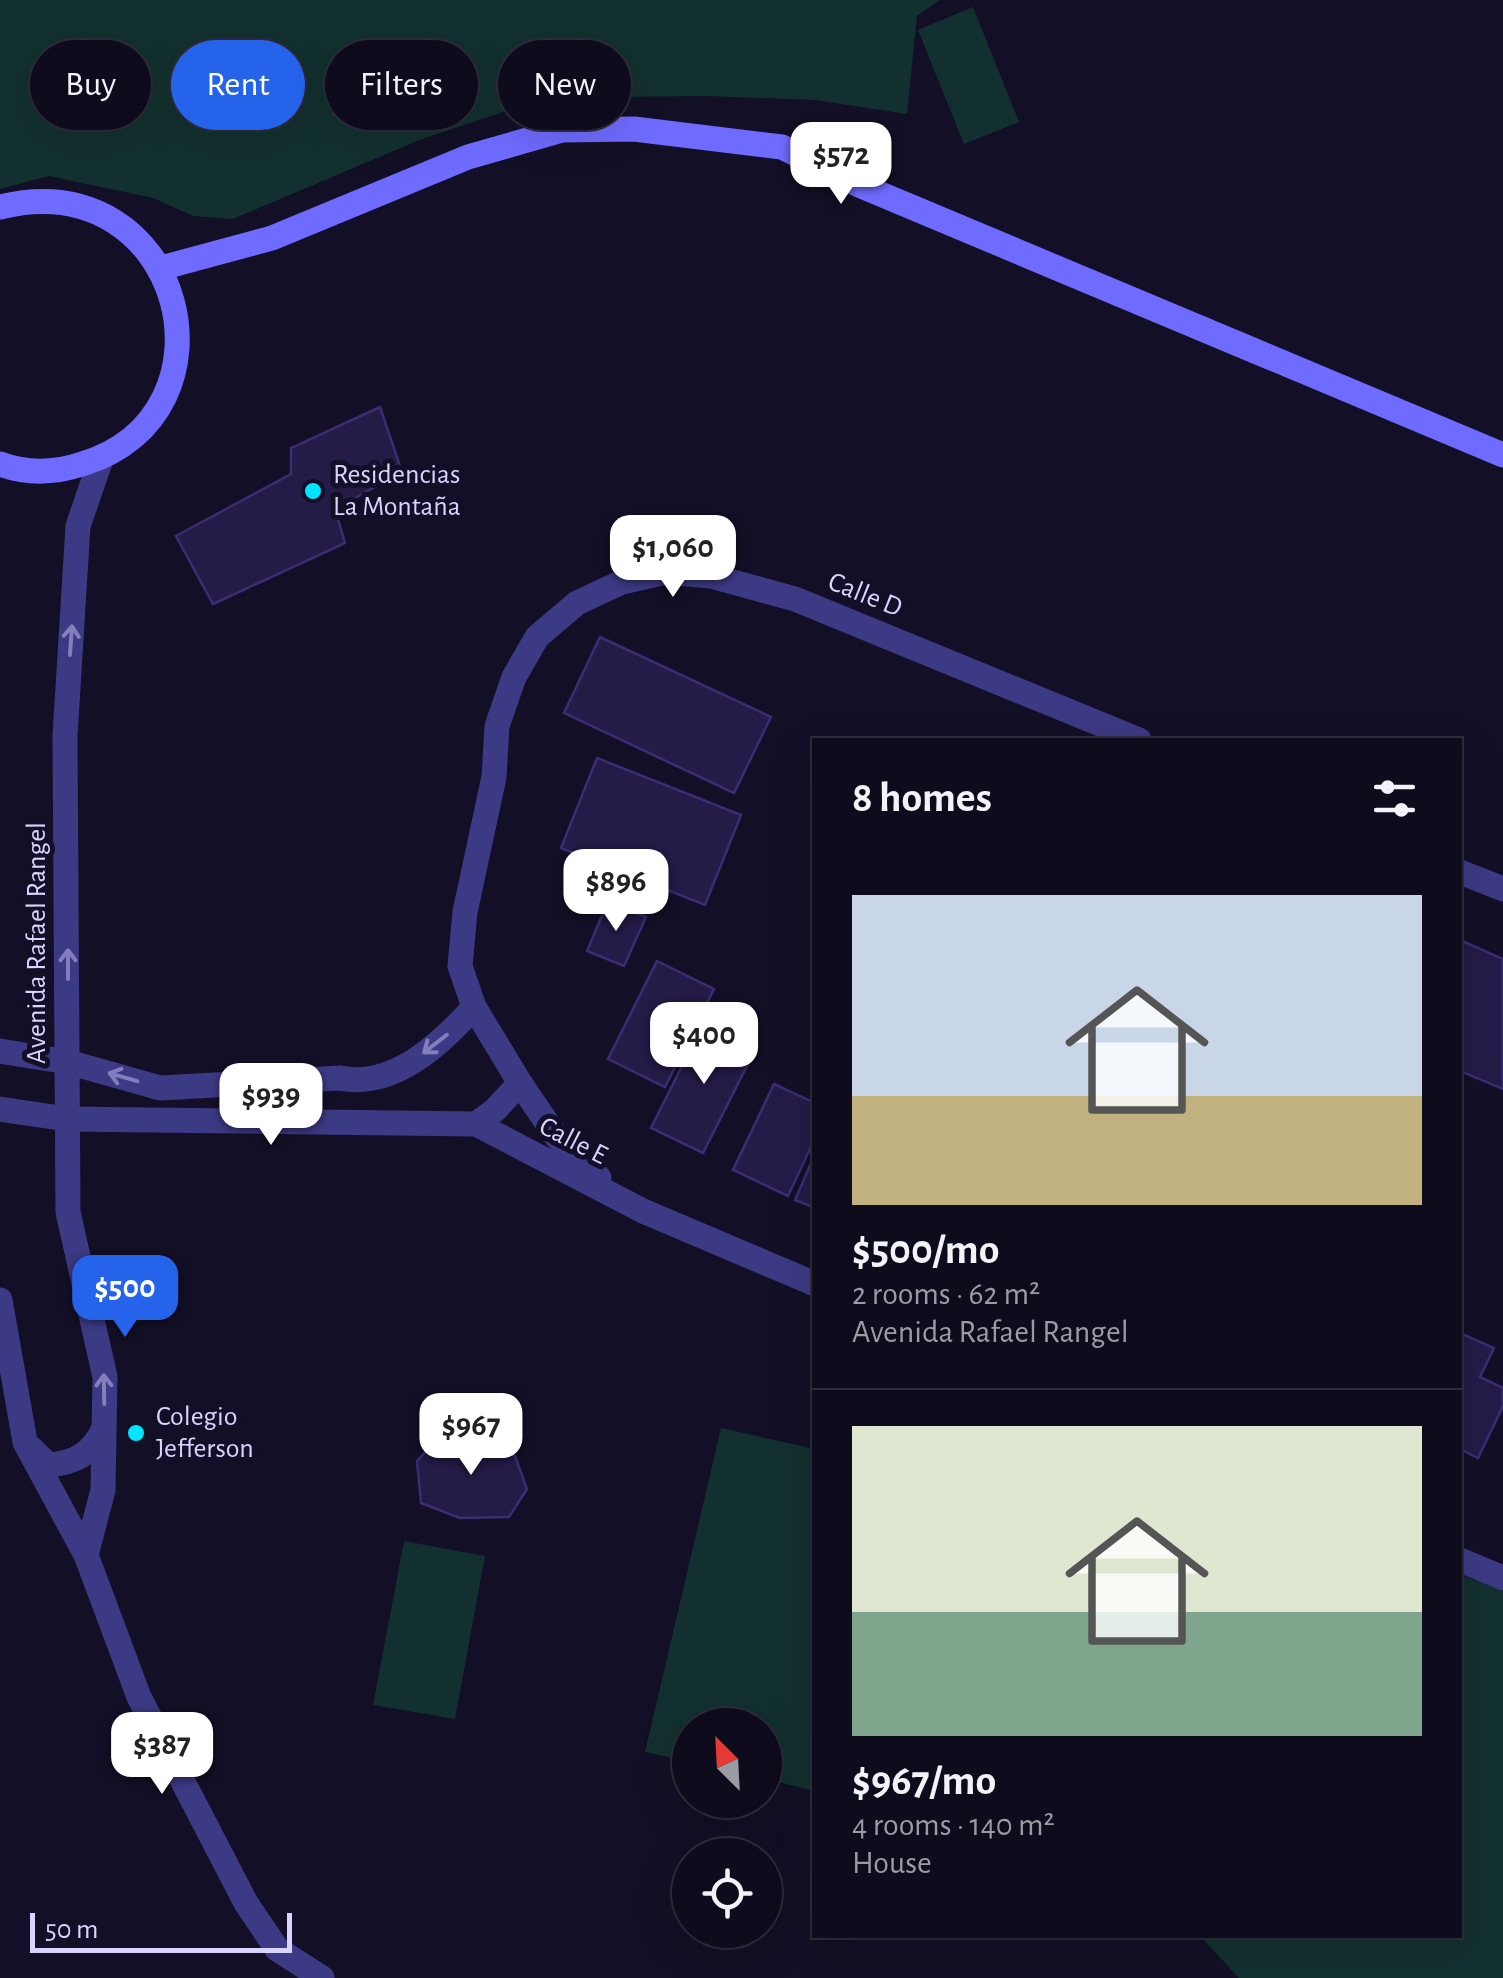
<!DOCTYPE html>
<meta charset="utf-8">
<style>
body{margin:0;font-family:"Alegreya Sans",sans-serif;background:#171425;color:#f1f3f6;height:100vh;display:flex;flex-direction:column;font-size:38px;white-space:nowrap}
*{box-sizing:border-box;margin:0}
p{font-size:32px;color:#9b9ba3}
.icon{flex:none;width:55px;height:55px;fill:none;stroke:currentColor;stroke-width:2;stroke-linecap:round;stroke-linejoin:round}
.map{position:relative;flex:1;overflow:hidden}
.panel{position:absolute;left:812px;top:738px;width:650px;height:1200px;display:flex;flex-direction:column;background:#0e0b1c;border-radius:0px;box-shadow:0 10px 40px #0002,0 0 0 2px #2e2b3b}
.panel>*{flex:none}
.guide{position:absolute;left:30px;top:40px;width:632px;height:90px;display:flex;gap:20px}
.needle{width:65px;rotate:336deg}
.controls{position:absolute;left:672px;top:1708px;display:grid;gap:20px}
.controls a{display:grid;place-items:center;width:110px;height:110px;border-radius:50%;background:#0e0b1c;box-shadow:0 10px 40px #0002,0 0 0 2px #2e2b3b;font-size:50px}
.scale{position:absolute;left:30px;bottom:25px;width:262px;box-sizing:border-box;padding-left:10px;border:5px solid #d9d4ff;border-top:0;font-size:28px;line-height:35px;white-space:nowrap;color:#d9d4ff;-webkit-text-stroke:8px #130f26;paint-order:stroke}
.price{position:absolute;translate:-50% -85px;padding:0 22px;border-radius:20px;background:#fff;color:#222;font-size:32px;line-height:65px;filter:drop-shadow(0 2px 5px #0008)}
.price::after{content:'';position:absolute;left:50%;top:60px;width:30px;height:22px;margin-left:-15px;background:inherit;clip-path:polygon(0 0,100% 0,50% 100%)}
.price.selected{background:#2563eb;color:#fff}
ul{padding:0;list-style:none}
li{display:grid;align-content:center;gap:20px;height:530px;padding:0 40px}
li+li{border-top:2px solid #2e2b3b}
li span{display:grid;place-items:center;height:310px;border-radius:0px;color:#555}
li>.icon{margin-inline-start:auto}
span .icon{width:180px;height:180px;fill:#fffc;stroke-width:1}
li b{font-size:42px}
h2{display:flex;justify-content:space-between;align-items:center;height:120px;padding:0 40px;font-size:42px}
.chip{padding:0 35px;border-radius:45px;background:#0e0b1c;box-shadow:0 10px 40px #0002,0 0 0 2px #2e2b3b;font-size:35px;line-height:90px}
.chip.selected{background:#2563eb;color:#fff}
.map>svg:first-child{display:block}
.green{fill:#12302f}
.building{fill:#241b47;stroke:#3b2d73;stroke-width:2.5}
.lines{fill:none;stroke-linecap:round;stroke-linejoin:round}
.street{stroke:#3d3a85;stroke-width:25}
.secondary{stroke:#6f6bff;stroke-width:25}
.oneway{stroke:#837fbc}
.poi-dot{fill:#00e5ff;stroke:#130f26;stroke-width:4}
.labels{text-anchor:middle;dominant-baseline:central;stroke-width:10;stroke-linejoin:round;paint-order:stroke}
.poi-label{font-size:28px;fill:#d9d4ff;stroke:#130f26;text-anchor:start}
.street-label{font-size:28px;fill:#d9d4ff;stroke:#130f26}
</style>
<div class="map">
<svg width="1503" height="1978" viewBox="0 0 1503 1978">
<rect width="100%" height="100%" fill="#130f26"/>
<path class="green" d="M0,0H940L917,16L907,114L815,100L706,96L608,97L515,108L422,139L233,219L193,216L153,198L49,176L0,189Z
M973,7L1019,122L964,144L918,30Z
M721,1428L815,1449V1791L765,1779V1725H690V1762L645,1752Z
M404,1541L485,1556L455,1719L373,1705Z
M1460,1575L1503,1591V1978H1239L1199,1935H1460Z"/>
<path class="building" d="M380,407L402,472L335,509L345,543L213,604L176,536L291,474V448Z
M600,637L771,717L734,793L564,713Z
M597,758L741,815L705,905L561,848Z
M608,901L646,917L624,966L587,951Z
M1460,940L1503,959V1089L1460,1071Z
M657,961L714,989L665,1087L608,1059Z
M705,1020L757,1046L703,1153L651,1128Z
M774,1084L815,1103V1138L788,1196L733,1170Z
M815,1154V1208L795,1200Z
M1460,1333L1494,1348L1480,1377L1503,1388V1406L1478,1458L1460,1449Z
M497,1438L515,1456L527,1489L509,1517L460,1518L421,1503L417,1461L436,1440Z"/>
<g class="lines">
<path class="street" d="M1460,872L1503,889
M474,1007L460,966L465,912L494,777L497,726L514,677L537,637L577,603L622,582L666,572L711,576L795,599L1139,740
M0,1051L68,1062L160,1088L340,1078C393,1089 441,1044 474,1007L520,1083L495,1110L476,1124L67,1119L0,1109
M520,1083L556,1136L599,1178
M476,1124L643,1211L815,1284
M0,1300L25,1442L86,1555L139,1697L246,1903L277,1949L322,1978
M32,1449L48,1465C75,1463 92,1454 104,1428
M86,1555L103,1490L105,1377L68,1212L65,736L78,526L101,459
M1460,1560L1503,1578"/>
<path class="secondary" d="M0,207C185,162 246,415 82,464C55,473 27,474 0,464
M161,268L272,238L468,157L562,130L634,129L782,147L859,185L1503,455"/>
</g>
<defs><path id="oneway-shaft" d="M-6 0H5M1.5-3L5.5 0L1.5 3" fill="none" stroke-width="1.6" stroke-linecap="round" stroke-linejoin="round" transform="scale(2.5)"/></defs>
<g class="oneway">
<use href="#oneway-shaft" transform="translate(71 640) rotate(-86)"/>
<use href="#oneway-shaft" transform="translate(68 964) rotate(-90)"/>
<use href="#oneway-shaft" transform="translate(435 1044) rotate(142)"/>
<use href="#oneway-shaft" transform="translate(123 1077) rotate(-164)"/>
<use href="#oneway-shaft" transform="translate(104 1389) rotate(-91)"/>
</g>
<g class="poi-dot">
<circle cx="313" cy="491" r="10"/>
<circle cx="136" cy="1433" r="10"/>
</g>
<g class="labels">
<g class="poi-label">
<text x="333" y="475">Residencias<tspan x="333" dy="32">La Montaña</tspan></text>
<text x="156" y="1417">Colegio<tspan x="156" dy="32">Jefferson</tspan></text>
</g>
<g class="street-label">
<text transform="translate(865 595) rotate(22)">Calle D</text>
<text transform="translate(37 943) rotate(-90)">Avenida Rafael Rangel</text>
<text transform="translate(573 1141) rotate(27)">Calle E</text>
</g>
</g>
</svg>
<div class="controls">
<a><svg class="needle" viewBox="-14 -14 28 28"><path d="M0-13l5 13h-10z" fill="#e53935"/><path d="M0 13l5-13h-10z" fill="#9b9ba3"/></svg></a>
<a><svg class="icon" aria-label="locate" viewBox="0 0 24 24"><circle cx="12" cy="12" r="6"/><path d="M12 2v4M12 18v4M2 12h4M18 12h4"/></svg></a>
</div>
<div class="scale">50 m</div>
<b class="price" style="left:841px;top:207px">$572</b>
<b class="price" style="left:673px;top:600px">$1,060</b>
<b class="price" style="left:616px;top:934px">$896</b>
<b class="price" style="left:704px;top:1087px">$400</b>
<b class="price" style="left:271px;top:1148px">$939</b>
<b class="price selected" style="left:125px;top:1340px">$500</b>
<b class="price" style="left:471px;top:1478px">$967</b>
<b class="price" style="left:162px;top:1797px">$387</b>
<div class="guide">
<a class="chip">Buy</a>
<a class="chip selected">Rent</a>
<a class="chip">Filters</a>
<a class="chip">New</a>
</div>
<section class="panel">
<h2>8 homes<svg class="icon" aria-label="filters" viewBox="0 0 24 24"><path d="M4 7h16M4 17h16"/><circle cx="9" cy="7" r="2"/><circle cx="15" cy="17" r="2"/></svg></h2>
<ul>
<li><span style="background:linear-gradient(#c9d6e8 65%,#c2b280 0)"><svg class="icon" aria-label="home" viewBox="0 0 24 24"><path d="M3 11l9-7 9 7M6 9v11h12V9"/></svg></span><div><b>$500/mo</b><p>2 rooms · 62 m²</p><p>Avenida Rafael Rangel</p></div></li>
<li><span style="background:linear-gradient(#dfe7d0 60%,#7fa58c 0)"><svg class="icon" aria-label="home" viewBox="0 0 24 24"><path d="M3 11l9-7 9 7M6 9v11h12V9"/></svg></span><div><b>$967/mo</b><p>4 rooms · 140 m²</p><p>House</p></div></li>
</ul>
</section>
</div>
